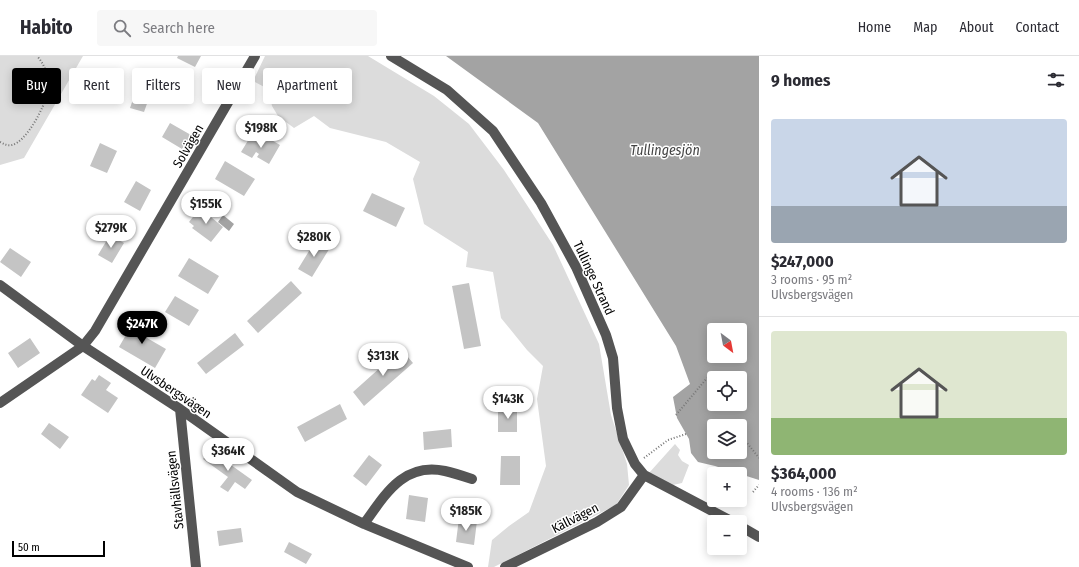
<!DOCTYPE html>
<meta charset="utf-8">
<style>
body{margin:0;font-family:"Fira Sans Condensed",sans-serif;background:#f7f7f7;color:#2b2b33;height:100vh;display:flex;flex-direction:column;font-size:15px;white-space:nowrap}
*{box-sizing:border-box;margin:0}
p{font-size:13px;color:#7c7c81}
.icon{flex:none;width:22px;height:22px;fill:none;stroke:currentColor;stroke-width:2;stroke-linecap:round;stroke-linejoin:round}
.map{position:relative;flex:1;overflow:hidden}
.sheet{display:flex;flex-direction:column;background:#fff;width:320px}
.sheet>*{flex:none}
.guide{position:absolute;left:12px;top:12px;width:380px;height:36px;display:flex;gap:8px}
.needle{width:26px;rotate:148deg}
.buttons{position:absolute;left:707px;top:267px;display:grid;gap:8px}
.buttons a{display:grid;place-items:center;width:40px;height:40px;border-radius:4px;background:#fff;box-shadow:0 2px 10px #0003;font-size:20px}
.scale{position:absolute;left:12px;bottom:10px;width:93px;box-sizing:border-box;padding-left:4px;border:2px solid #000;border-top:0;font-size:11px;line-height:14px;white-space:nowrap;color:#000;-webkit-text-stroke:3px #fff;paint-order:stroke}
.price{position:absolute;translate:-50% -34px;padding:0 9px;border-radius:14px;background:#fff;color:#222;font-size:13px;line-height:26px;filter:drop-shadow(0 1px 2px #0008)}
.price::after{content:'';position:absolute;left:50%;top:24px;width:12px;height:9px;margin-left:-6px;background:inherit;clip-path:polygon(0 0,100% 0,50% 100%)}
.price.on{background:#000;color:#fff}
ul{padding:0;list-style:none}
li{display:grid;align-content:center;gap:8px;height:212px;padding:0 12px}
li+li{border-top:1px solid #e1e1e2}
li span{display:grid;place-items:center;height:124px;border-radius:4px;color:#555}
li>.icon{margin-inline-start:auto}
span .icon{width:72px;height:72px;fill:#fffc;stroke-width:1}
li b{font-size:17px}
h2{display:flex;justify-content:space-between;align-items:center;height:48px;padding:0 12px;font-size:17px}
.tag{padding:0 14px;border-radius:4px;background:#fff;box-shadow:0 2px 10px #0003;font-size:14px;line-height:36px}
.tag.on{background:#000;color:#fff}
header{display:flex;align-items:center;gap:24px;box-sizing:border-box;height:56px;padding:0 20px;background:#fff;border-bottom:1px solid #e1e1e2}
header strong{font-size:19px}
nav{display:flex;gap:22px;margin-inline-start:auto;font-size:14px}
.search{width:280px;height:36px;background:#f7f7f7;display:flex;align-items:center;gap:10px;box-sizing:border-box;padding:0 14px;border-radius:4px;color:#7c7c81;font-size:15px}
main{display:flex;flex:1;min-height:0}
.map>svg:first-child{display:block}
.green{fill:#dcdcdc}
.water{fill:#a3a3a3;fill-rule:evenodd}
.building{fill:#c4c4c4}
.lines{fill:none;stroke-linecap:round;stroke-linejoin:round}
.path{stroke:#777;stroke-width:2;stroke-dasharray:1 2;stroke-linecap:butt}
.minor{stroke:#555;stroke-width:10}
.labels{text-anchor:middle;dominant-baseline:central;stroke-width:3;stroke-linejoin:round;paint-order:stroke}
.street-label{font-size:13px;fill:#000;stroke:#fff}
.water-label{font-size:14px;font-style:italic;fill:#444;stroke:#fff}
</style>
<header>
<strong>Habito</strong>
<div class="search"><svg class="icon" aria-label="search" viewBox="0 0 24 24"><circle cx="10" cy="10" r="6"/><path d="M15 15l6 6"/></svg>Search here</div>
<nav><a>Home</a><a>Map</a><a>About</a><a>Contact</a></nav>
</header>
<main>
<div class="map">
<svg width="759" height="511" viewBox="0 0 759 511">
<rect width="100%" height="100%" fill="#fff"/>
<path class="green" d="M0,0H83L24,102L0,109Z
M265,0H368L434,40L469,68L504,114L553,189L599,288L611,359L627,408L629,429L616,449L494,511H488L492,484L509,470L529,456L546,410L537,343L543,310L527,294L501,262L493,216L466,211L468,196L424,168L413,123L420,106L386,86L330,72L314,60L294,72L278,60L272,50L268,33L253,25Z
M675,388L680,394L678,399L682,405L689,409L682,427L668,430L649,417Z"/>
<path class="water" d="M446,0H759V424L715,410L698,406L691,397L689,383L677,362L673,341L690,328L676,290L538,67ZM714,274H740V300H714ZM714,322H740V348H714ZM714,370H740V396H714Z
M223,159L234,168L229,175L218,166Z"/>
<path class="building" d="M178,0H201L195,11L177,2Z
M139,26L153,31L144,56L130,52Z
M170,67L191,79L182,93L162,81Z
M252,78L266,86L268,82L280,89L269,108L257,101L259,98L256,96L252,102L241,96Z
M100,87L117,95L107,117L90,110Z
M225,105L255,123L244,140L215,123Z
M136,125L151,134L140,155L124,146Z
M372,137L405,152L396,171L363,155Z
M200,152L223,171L211,186L192,172L194,170L189,166Z
M110,179L124,187L112,207L98,199Z
M317,182L331,190L312,221L298,213Z
M10,192L31,206L21,221L0,206Z
M189,202L219,220L208,238L178,220Z
M291,225L302,237L258,277L247,265Z
M469,227L481,290L464,293L452,230Z
M175,240L199,254L189,270L165,256Z
M134,265L151,274L147,282L166,293L155,312L119,291Z
M235,277L244,289L206,318L197,307Z
M30,282L40,297L18,312L8,297Z
M401,293L413,307L364,350L353,336Z
M99,319L111,327L106,334L118,342L108,357L81,339L92,323L95,325Z
M340,348L347,363L305,386L297,371Z
M498,351H517V376H498Z
M49,367L69,381L60,393L41,378Z
M451,373L452,391L424,394L423,376Z
M210,394L252,424L245,433L235,426L228,436L220,431L228,421L203,403Z
M369,399L382,409L366,430L353,420Z
M501,400H520V429H500Z
M409,439L428,442L425,466L406,463Z
M459,462L477,465L474,489L456,486Z
M241,472L243,486L219,490L217,475Z
M289,486L312,498L306,508L284,496Z"/>
<g class="lines">
<path class="path" d="M0,86C4,88 7,90 12,89C26,86 45,51 47,37C50,24 46,10 37,0
M676,359L707,322
M740,378L759,402
M644,402L668,384L686,378
M753,436L759,429"/>
<path class="minor" d="M391,0L447,34L493,75L541,147L576,211L606,279L613,302L617,352L623,383L635,408L644,419L733,466
M0,229L83,290L180,353L297,436L364,468L468,511
M0,347L83,290L95,275L255,0
M180,353L196,511
M364,468C385,439 403,406 445,415C454,417 463,420 472,423
M740,470L759,481
M505,511L597,466L621,451L644,419"/>
</g>
<g class="labels">
<g class="street-label">
<text transform="translate(188 90) rotate(-60)">Solvägen</text>
<text transform="translate(594 222) rotate(65)">Tullinge Strand</text>
<text transform="translate(176 336) rotate(34)">Ulvsbergsvägen</text>
<text transform="translate(175 434) rotate(-96)">Stavhällsvägen</text>
<text transform="translate(575 462) rotate(-27)">Källvägen</text>
</g>
<g class="water-label">
<text x="665" y="94">Tullingesjön</text>
</g>
</g>
</svg>
<div class="buttons">
<a><svg class="needle" viewBox="-14 -14 28 28"><path d="M0-13l5 13h-10z" fill="#e53935"/><path d="M0 13l5-13h-10z" fill="#7c7c81"/></svg></a>
<a><svg class="icon" aria-label="locate" viewBox="0 0 24 24"><circle cx="12" cy="12" r="6"/><path d="M12 2v4M12 18v4M2 12h4M18 12h4"/></svg></a>
<a><svg class="icon" aria-label="layers" viewBox="0 0 24 24"><path d="M12 4l9 5-9 5-9-5zM3 14l9 5 9-5"/></svg></a>
<a>+</a>
<a>−</a>
</div>
<div class="scale">50 m</div>
<b class="price" style="left:261px;top:93px">$198K</b>
<b class="price" style="left:206px;top:169px">$155K</b>
<b class="price" style="left:111px;top:193px">$279K</b>
<b class="price" style="left:314px;top:202px">$280K</b>
<b class="price on" style="left:142px;top:289px">$247K</b>
<b class="price" style="left:383px;top:321px">$313K</b>
<b class="price" style="left:508px;top:364px">$143K</b>
<b class="price" style="left:228px;top:416px">$364K</b>
<b class="price" style="left:466px;top:476px">$185K</b>
<div class="guide">
<a class="tag on">Buy</a>
<a class="tag">Rent</a>
<a class="tag">Filters</a>
<a class="tag">New</a>
<a class="tag">Apartment</a>
</div>
</div>
<section class="sheet">
<h2>9 homes<svg class="icon" aria-label="filters" viewBox="0 0 24 24"><path d="M4 7h16M4 17h16"/><circle cx="9" cy="7" r="2"/><circle cx="15" cy="17" r="2"/></svg></h2>
<ul>
<li><span style="background:linear-gradient(#c9d6e8 70%,#9aa5b1 0)"><svg class="icon" aria-label="home" viewBox="0 0 24 24"><path d="M3 11l9-7 9 7M6 9v11h12V9"/></svg></span><div><b>$247,000</b><p>3 rooms · 95 m²</p><p>Ulvsbergsvägen</p></div></li>
<li><span style="background:linear-gradient(#dfe7d0 70%,#8fb573 0)"><svg class="icon" aria-label="home" viewBox="0 0 24 24"><path d="M3 11l9-7 9 7M6 9v11h12V9"/></svg></span><div><b>$364,000</b><p>4 rooms · 136 m²</p><p>Ulvsbergsvägen</p></div></li>
</ul>
</section>
</main>
